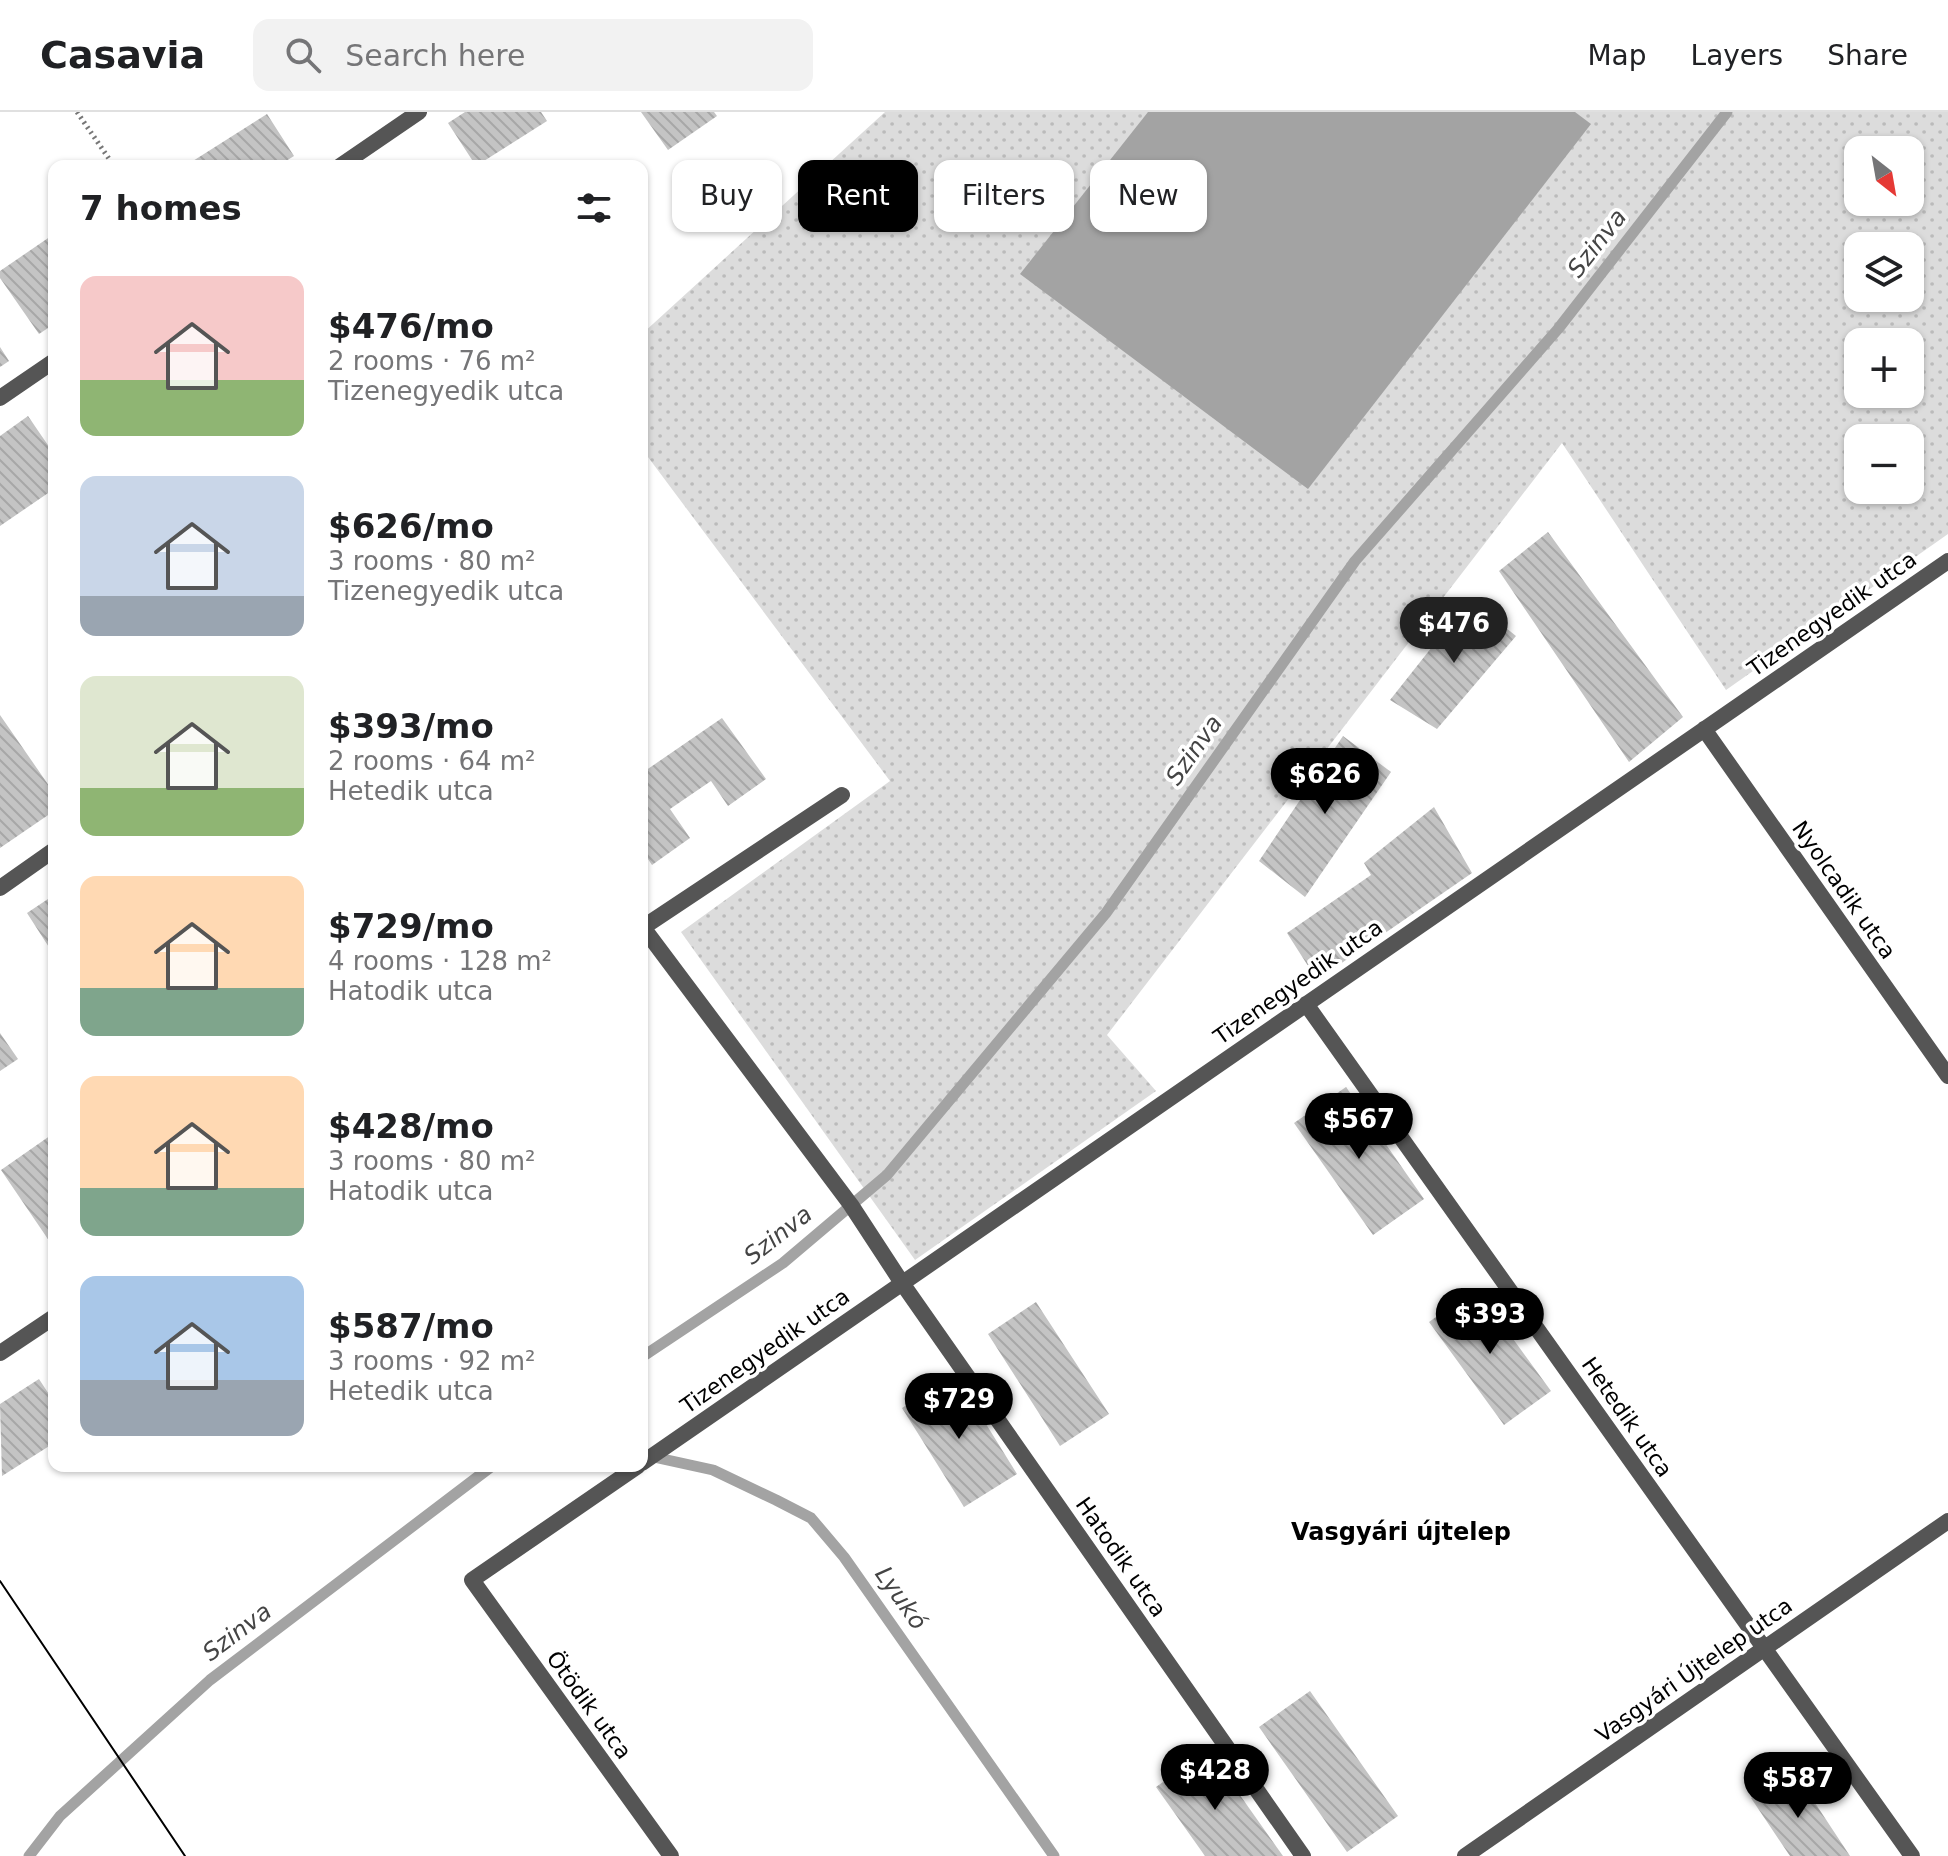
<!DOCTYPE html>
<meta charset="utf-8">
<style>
body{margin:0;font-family:"DejaVu Sans",sans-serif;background:#f2f2f2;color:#202124;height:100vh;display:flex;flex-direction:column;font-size:30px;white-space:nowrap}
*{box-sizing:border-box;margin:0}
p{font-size:26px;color:#757577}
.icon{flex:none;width:44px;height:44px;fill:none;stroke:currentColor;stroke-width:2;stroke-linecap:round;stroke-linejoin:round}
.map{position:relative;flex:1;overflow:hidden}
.details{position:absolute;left:48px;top:48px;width:600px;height:1312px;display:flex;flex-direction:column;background:#fff;border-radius:16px;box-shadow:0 2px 6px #0004}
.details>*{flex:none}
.banner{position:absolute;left:672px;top:48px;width:760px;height:72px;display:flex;gap:16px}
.needle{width:52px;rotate:149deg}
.buttons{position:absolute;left:1844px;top:24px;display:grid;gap:16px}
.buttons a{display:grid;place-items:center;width:80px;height:80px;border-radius:16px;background:#fff;box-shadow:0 2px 6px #0004;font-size:40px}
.price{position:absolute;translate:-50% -68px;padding:0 18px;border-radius:28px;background:#000;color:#fff;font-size:26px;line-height:52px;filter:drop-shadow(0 2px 4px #0008)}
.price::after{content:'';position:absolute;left:50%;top:48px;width:24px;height:18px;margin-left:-12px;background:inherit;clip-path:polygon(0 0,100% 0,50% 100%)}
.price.active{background:#222;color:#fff}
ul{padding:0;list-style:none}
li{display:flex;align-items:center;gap:24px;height:200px;padding:0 32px}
li span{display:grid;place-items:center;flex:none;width:224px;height:160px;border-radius:16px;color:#555}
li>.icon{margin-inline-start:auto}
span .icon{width:96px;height:96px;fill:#fffc;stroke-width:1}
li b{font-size:34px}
h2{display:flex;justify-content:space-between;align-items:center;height:96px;padding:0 32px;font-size:34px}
.chip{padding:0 28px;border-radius:16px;background:#fff;box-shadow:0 2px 6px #0004;font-size:28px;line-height:72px}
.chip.active{background:#000;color:#fff}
header{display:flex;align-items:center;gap:48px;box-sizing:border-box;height:112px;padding:0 40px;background:#fff;border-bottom:2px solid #e0e0e0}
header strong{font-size:38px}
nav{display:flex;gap:44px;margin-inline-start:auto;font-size:28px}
.search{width:560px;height:72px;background:#f2f2f2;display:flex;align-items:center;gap:20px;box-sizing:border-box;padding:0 28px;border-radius:16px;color:#757577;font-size:30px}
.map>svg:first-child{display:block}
.grass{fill:url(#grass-dots);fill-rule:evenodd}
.water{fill:#a3a3a3}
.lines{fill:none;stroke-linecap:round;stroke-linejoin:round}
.stream{stroke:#a3a3a3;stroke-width:11}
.building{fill:url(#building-back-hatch)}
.path{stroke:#777;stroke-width:5;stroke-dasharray:2 4;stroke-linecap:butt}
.minor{stroke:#555;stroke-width:16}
.tram{stroke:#000;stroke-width:2}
.labels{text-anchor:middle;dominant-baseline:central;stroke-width:7;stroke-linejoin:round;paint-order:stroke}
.street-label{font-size:22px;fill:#000;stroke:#fff}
.water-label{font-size:24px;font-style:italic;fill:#444;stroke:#fff}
.neighbourhood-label{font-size:24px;font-weight:bold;fill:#000;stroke:#fff}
</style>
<header>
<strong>Casavia</strong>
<div class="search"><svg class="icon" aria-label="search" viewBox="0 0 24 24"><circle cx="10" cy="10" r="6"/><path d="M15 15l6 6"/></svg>Search here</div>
<nav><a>Map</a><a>Layers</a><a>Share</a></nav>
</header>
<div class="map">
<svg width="1948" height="1744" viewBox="0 0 1948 1744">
<defs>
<pattern id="grass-dots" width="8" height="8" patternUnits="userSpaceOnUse" patternTransform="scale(2)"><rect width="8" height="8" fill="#dcdcdc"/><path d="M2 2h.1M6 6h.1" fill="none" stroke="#bbb" stroke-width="1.8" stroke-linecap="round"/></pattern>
<pattern id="building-back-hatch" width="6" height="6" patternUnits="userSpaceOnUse" patternTransform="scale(2)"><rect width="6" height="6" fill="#c4c4c4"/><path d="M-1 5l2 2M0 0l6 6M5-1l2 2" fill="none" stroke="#a7a7a7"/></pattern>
</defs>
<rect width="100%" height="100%" fill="#fff"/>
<path class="grass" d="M885,0H1948V422L1726,578L1562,331L1107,923L1156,979L915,1148L681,820L890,669L642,337V222ZM1858,38H1910V90H1858ZM1858,134H1910V186H1858ZM1858,230H1910V282H1858ZM1858,326H1910V378H1858Z"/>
<path class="water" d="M1148,0H1575L1591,12L1308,377L1020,162Z"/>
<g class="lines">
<path class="stream" d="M642,1245L783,1151L887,1063L1106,801L1355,449L1558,217L1727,0
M649,1344L713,1358L776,1388L811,1406L844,1445L1054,1744
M29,1744L60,1704L210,1568L492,1354"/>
</g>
<path class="building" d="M465,0H541L547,9L476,54L448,11Z
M641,0H714L717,4L668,38Z
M267,2L294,44L278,54H185Z
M54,122V212L39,222L0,166V159Z
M0,235L9,249L0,255Z
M28,304L54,342V377L0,414V324Z
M1548,420L1683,605L1629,650L1499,459Z
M1470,487L1516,524L1437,617L1390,588Z
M0,603L54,681V699L0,736Z
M722,606L766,667L728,694L711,669L670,697L690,726L652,753L642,738V661Z
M1343,624L1391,660L1305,785L1259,749Z
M1434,695L1472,761L1317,868L1287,821L1371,763L1364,751Z
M54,783V843L27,801Z
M0,921L18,947L0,959Z
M1346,975L1424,1087L1373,1123L1294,1011Z
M54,1021V1136L1,1058Z
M1476,1176L1551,1279L1504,1313L1429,1210Z
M1036,1190L1109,1302L1060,1334L988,1222Z
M955,1262L1017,1362L964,1395L902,1296Z
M39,1267L54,1290V1331L2,1364L0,1292Z
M1310,1579L1398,1704L1347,1740L1259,1615Z
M1208,1638L1283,1744H1205L1156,1675Z
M1794,1659L1850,1744H1790L1751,1686Z"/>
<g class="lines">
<path class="path" d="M77,0L114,54"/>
<path class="minor" d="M340,54L419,0
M0,286L54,249
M1704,617L1948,964
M0,776L54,738
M642,814L851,1093L902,1171L1303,1744
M642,816L842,683
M1306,892L1912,1744
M0,1241L54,1205
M642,1351L1948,449
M638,1354L472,1468L671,1744
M1465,1744L1948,1409"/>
<path class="tram" d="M0,1469L185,1744"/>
</g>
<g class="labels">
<g class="street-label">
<text transform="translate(1832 502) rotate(-35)">Tizenegyedik utca</text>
<text transform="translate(1844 778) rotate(55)">Nyolcadik utca</text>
<text transform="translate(1298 870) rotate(-35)">Tizenegyedik utca</text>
<text transform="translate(765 1239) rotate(-35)">Tizenegyedik utca</text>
<text transform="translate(1627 1305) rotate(55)">Hetedik utca</text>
<text transform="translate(1121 1445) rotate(55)">Hatodik utca</text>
<text transform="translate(1694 1558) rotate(-35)">Vasgyári Újtelep utca</text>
<text transform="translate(589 1593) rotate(54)">Ötödik utca</text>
</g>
<g class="water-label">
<text transform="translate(1597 131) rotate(-52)">Szinva</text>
<text transform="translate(1194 638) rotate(-55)">Szinva</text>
<text transform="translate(778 1123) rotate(-38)">Szinva</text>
<text transform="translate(901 1486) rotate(55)">Lyukó</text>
<text transform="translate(237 1520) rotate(-37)">Szinva</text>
</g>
<g class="neighbourhood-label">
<text x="1401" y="1420">Vasgyári újtelep</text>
</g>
</g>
</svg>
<div class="buttons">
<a><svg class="needle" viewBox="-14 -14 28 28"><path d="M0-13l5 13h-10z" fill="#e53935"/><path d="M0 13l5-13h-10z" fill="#757577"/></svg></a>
<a><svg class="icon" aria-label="layers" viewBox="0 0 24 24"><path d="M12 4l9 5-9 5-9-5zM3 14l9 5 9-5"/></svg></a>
<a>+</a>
<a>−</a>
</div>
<b class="price active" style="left:1454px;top:553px">$476</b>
<b class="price" style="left:1325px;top:704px">$626</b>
<b class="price" style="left:1359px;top:1049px">$567</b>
<b class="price" style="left:1490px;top:1244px">$393</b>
<b class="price" style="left:959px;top:1329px">$729</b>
<b class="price" style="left:1215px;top:1700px">$428</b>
<b class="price" style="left:1798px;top:1708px">$587</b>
<div class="banner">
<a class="chip">Buy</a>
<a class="chip active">Rent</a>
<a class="chip">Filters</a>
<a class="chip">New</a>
</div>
<section class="details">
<h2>7 homes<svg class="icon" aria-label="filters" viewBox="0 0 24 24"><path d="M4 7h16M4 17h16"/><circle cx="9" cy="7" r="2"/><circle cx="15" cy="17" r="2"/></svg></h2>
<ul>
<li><span style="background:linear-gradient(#f6c9c9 65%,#8fb573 0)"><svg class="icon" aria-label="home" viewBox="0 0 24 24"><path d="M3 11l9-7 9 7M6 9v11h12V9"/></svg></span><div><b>$476/mo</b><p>2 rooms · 76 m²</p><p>Tizenegyedik utca</p></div></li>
<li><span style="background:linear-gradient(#c9d6e8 75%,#9aa5b1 0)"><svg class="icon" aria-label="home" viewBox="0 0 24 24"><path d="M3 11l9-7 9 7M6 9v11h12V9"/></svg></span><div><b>$626/mo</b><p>3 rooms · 80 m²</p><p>Tizenegyedik utca</p></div></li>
<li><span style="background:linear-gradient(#dfe7d0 70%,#8fb573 0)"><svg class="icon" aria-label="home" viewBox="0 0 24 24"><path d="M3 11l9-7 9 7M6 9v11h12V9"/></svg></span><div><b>$393/mo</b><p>2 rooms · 64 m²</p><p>Hetedik utca</p></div></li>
<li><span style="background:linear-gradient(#ffd9b3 70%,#7fa58c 0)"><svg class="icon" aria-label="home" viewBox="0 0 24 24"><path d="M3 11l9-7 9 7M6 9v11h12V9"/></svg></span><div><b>$729/mo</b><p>4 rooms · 128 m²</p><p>Hatodik utca</p></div></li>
<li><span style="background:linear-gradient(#ffd9b3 70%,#7fa58c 0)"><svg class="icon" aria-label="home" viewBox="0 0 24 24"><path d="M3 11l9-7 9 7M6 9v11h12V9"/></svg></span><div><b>$428/mo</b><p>3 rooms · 80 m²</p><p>Hatodik utca</p></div></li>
<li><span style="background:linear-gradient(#a9c7e8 65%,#9aa5b1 0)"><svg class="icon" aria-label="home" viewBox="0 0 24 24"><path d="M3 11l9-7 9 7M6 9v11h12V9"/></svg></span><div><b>$587/mo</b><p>3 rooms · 92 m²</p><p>Hetedik utca</p></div></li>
</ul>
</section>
</div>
